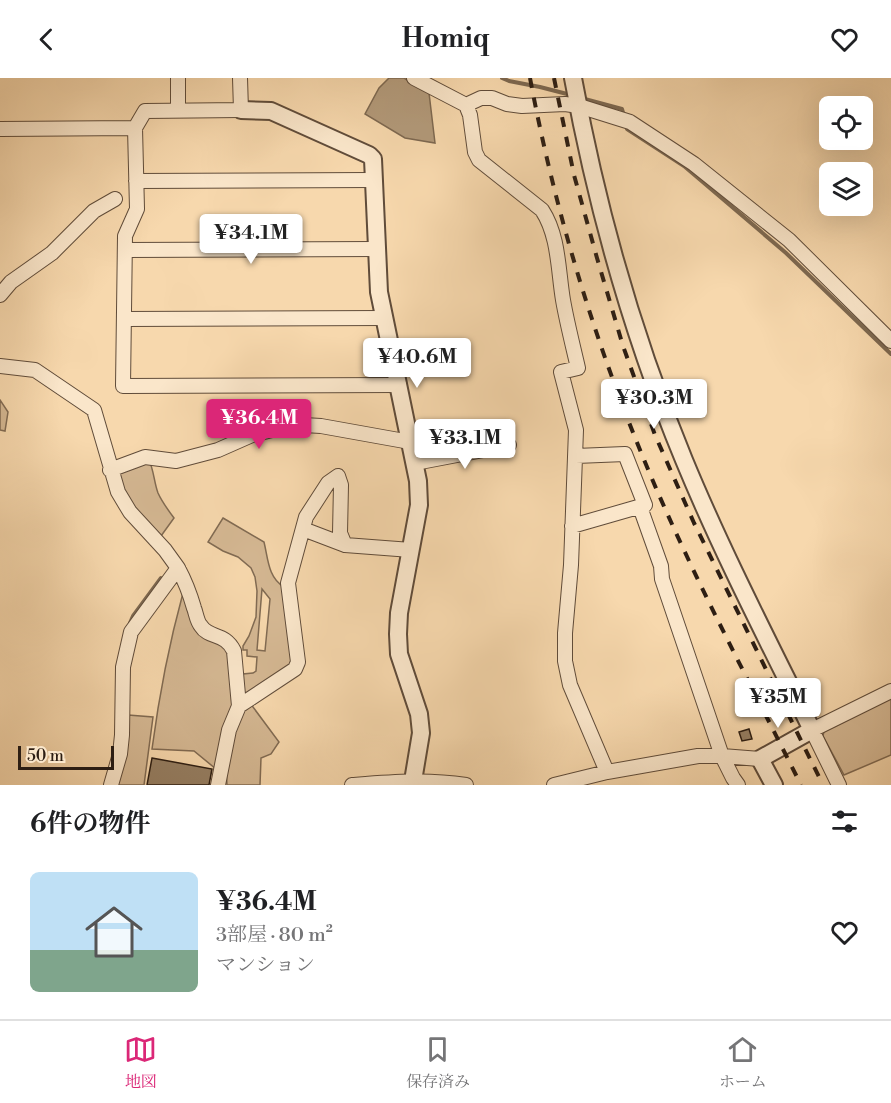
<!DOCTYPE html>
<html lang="ja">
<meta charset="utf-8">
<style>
body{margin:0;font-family:"Libre Bodoni","Noto Serif JP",serif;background:#f2f2f2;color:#202124;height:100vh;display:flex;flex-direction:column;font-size:22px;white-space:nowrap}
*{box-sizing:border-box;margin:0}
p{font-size:20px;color:#757577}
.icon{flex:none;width:33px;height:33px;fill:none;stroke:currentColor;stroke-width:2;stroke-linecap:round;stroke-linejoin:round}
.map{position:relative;height:707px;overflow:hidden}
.details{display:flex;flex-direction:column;background:#fff;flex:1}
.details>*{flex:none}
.buttons{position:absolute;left:819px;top:18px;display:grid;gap:12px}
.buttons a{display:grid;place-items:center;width:54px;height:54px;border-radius:9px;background:#fff;box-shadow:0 6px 24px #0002;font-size:30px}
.scale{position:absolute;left:18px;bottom:15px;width:96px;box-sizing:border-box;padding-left:6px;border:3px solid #2d1e13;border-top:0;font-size:16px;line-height:21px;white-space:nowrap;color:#2d1e13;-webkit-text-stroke:4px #fae6ca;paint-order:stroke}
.price{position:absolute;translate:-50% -51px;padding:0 14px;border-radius:6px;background:#fff;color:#222;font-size:20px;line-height:39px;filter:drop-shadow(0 2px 3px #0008)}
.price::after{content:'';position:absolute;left:50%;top:36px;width:18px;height:14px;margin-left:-9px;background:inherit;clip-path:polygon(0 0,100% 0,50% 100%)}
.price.selected{background:#db2777;color:#fff}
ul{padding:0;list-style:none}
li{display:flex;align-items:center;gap:18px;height:150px;padding:0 30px}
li+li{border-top:2px solid #e0e0e0}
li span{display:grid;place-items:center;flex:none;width:168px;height:120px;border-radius:9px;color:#555}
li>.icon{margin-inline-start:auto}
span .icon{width:72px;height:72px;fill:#fffc;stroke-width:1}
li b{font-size:26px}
h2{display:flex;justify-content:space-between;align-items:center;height:72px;padding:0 30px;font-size:26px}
header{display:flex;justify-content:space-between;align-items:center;height:78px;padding:0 30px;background:#fff;font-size:27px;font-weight:800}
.tab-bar{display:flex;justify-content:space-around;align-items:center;height:84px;border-top:2px solid #e0e0e0;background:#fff;font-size:16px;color:#757577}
.tab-bar a{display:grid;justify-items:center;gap:3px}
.tab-bar .selected{color:#db2777}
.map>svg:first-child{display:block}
.green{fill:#d5b893;stroke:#816b53;stroke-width:1.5;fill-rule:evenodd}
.water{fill:#b29979;stroke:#7d6850;stroke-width:1.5}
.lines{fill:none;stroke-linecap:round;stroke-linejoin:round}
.stream{stroke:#7d6850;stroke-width:4}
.building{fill:#967f63;stroke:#2d1e13;stroke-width:1.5}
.minor-casing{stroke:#604c3a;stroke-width:16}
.tertiary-casing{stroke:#604c3a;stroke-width:20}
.minor{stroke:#fae6ca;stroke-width:14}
.tertiary{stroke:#fae6ca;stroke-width:16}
.rail{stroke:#2d1e13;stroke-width:4;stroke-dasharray:10 10;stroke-linecap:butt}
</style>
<header><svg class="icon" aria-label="back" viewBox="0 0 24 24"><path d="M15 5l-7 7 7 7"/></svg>Homiq<svg class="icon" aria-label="heart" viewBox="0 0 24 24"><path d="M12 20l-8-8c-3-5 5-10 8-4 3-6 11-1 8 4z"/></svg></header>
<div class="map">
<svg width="891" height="707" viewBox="0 0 891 707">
<rect width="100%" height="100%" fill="#f7d8ad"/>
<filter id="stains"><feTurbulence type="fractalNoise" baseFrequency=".00333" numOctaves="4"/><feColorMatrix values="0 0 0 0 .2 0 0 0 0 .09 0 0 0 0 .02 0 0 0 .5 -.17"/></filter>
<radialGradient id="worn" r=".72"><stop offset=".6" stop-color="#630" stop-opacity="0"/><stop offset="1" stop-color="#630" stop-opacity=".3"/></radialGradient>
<path class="green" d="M0,322L8,334L5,353L0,352Z
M149,382C154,393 154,404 158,415C162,424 168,432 174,440L161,458L127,421L116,395Z
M223,440L264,464C268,480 268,500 284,509L295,585L255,615H244L243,596L253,595L256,593L257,579L247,578V572H243V568L249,558L256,539L257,513L255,499L251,490L238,479L223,473L208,464ZM262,511L270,521L265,573L257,572Z
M183,515L195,547L228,568L234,628L216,691L194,673L152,671C159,618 169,566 183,515Z
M891,620V677L844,697L823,658L824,653Z
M250,625L279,664L271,676L261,680L260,707H227L226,689L230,662L242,631Z
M128,637L153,639L144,707H117Z"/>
<path class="water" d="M389,0H404L429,15L435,65L405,60L365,36L379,10Z"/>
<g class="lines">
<path class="stream" d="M502,0L509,3L540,9L571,17
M581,20L622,31L624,38
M626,45L627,51L684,88L786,175L891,276
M130,545L133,538L161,500"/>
</g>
<path class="building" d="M749,651L752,661L742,663L739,654Z
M152,680L212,691L209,707H147Z"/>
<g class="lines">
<g class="minor-casing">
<path id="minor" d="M178,0V33
M240,0L241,32L145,33L135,50L137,131L125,158L123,308L399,307
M414,0L466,27L470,37L475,74L479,82L542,132C559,158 558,192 563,222C567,245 573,268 578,290L561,294L576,352L571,487L565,555V583L570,607L607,694
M466,27L481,20H492L507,26L522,28L565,26L579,28L630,44L694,86L789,162L891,263
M0,51L135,50
M136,103L374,102
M125,172L377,171
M0,217L11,204L52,175L94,133L115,121
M124,241L385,240
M0,288L35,292L94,332L118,414L130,434L165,472L178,490L131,554L123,589L122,657L120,676L111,707
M415,385L509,367
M110,392L145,379L176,383L218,372L252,357L280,350L304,347L321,348L410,364
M640,429L661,488L662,501L722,678L733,700L738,707
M572,448L645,427L625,376L576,378
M303,451L345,467L411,472
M178,490C185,503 190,516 194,530C196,535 197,544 201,548C209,561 225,554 234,573L239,628
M218,707L229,652L239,628L295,591L298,584L288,505L306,439L328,405L338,398L341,407L340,455L345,467
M352,707C392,704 427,701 466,707
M554,707L607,694L698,678H722L760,681
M839,707L812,652L891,613"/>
</g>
<g class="tertiary-casing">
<path id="tertiary" d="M573,0C597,131 633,259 684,382C722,474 768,563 812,652L760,681L774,707
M241,32L271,33L369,77L373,81L379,214L418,403L419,427L399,535L398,556L399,576L419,636L421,655L413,703"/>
</g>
<use href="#minor" class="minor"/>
<use href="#tertiary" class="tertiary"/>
<path class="rail" d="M530,0C553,123 589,245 636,362C683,480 744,593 801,707
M554,0L574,97L597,180L623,268L655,357L694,445L823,707"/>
</g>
<rect width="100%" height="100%" filter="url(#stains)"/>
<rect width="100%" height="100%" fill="url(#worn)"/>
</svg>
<div class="buttons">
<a><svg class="icon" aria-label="locate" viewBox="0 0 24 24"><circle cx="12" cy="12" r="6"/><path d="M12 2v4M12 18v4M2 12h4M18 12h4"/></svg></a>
<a><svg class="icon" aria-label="layers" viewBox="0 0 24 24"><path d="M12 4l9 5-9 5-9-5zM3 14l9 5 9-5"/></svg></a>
</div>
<div class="scale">50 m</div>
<b class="price" style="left:251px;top:187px">¥34.1M</b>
<b class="price" style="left:417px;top:311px">¥40.6M</b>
<b class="price" style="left:654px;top:352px">¥30.3M</b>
<b class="price selected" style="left:259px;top:372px">¥36.4M</b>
<b class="price" style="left:465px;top:392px">¥33.1M</b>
<b class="price" style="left:778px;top:651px">¥35M</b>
</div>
<section class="details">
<h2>6件の物件<svg class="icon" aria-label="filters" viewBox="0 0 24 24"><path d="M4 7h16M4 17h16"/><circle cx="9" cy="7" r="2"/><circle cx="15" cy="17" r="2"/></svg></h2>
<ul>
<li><span style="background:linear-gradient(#bfe0f5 65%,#7fa58c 0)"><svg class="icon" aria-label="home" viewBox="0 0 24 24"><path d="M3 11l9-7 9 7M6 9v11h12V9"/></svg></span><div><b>¥36.4M</b><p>3部屋 · 80 m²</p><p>マンション</p></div><svg class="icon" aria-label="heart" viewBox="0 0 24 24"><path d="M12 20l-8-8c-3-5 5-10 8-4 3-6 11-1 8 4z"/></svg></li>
</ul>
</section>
<nav class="tab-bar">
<a class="selected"><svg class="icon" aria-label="map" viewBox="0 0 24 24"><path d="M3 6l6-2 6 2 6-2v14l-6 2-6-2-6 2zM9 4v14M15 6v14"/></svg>地図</a>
<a><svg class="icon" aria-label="saved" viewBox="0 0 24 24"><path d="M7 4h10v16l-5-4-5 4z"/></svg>保存済み</a>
<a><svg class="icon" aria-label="home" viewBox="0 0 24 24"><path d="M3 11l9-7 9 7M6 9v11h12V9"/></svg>ホーム</a>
</nav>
